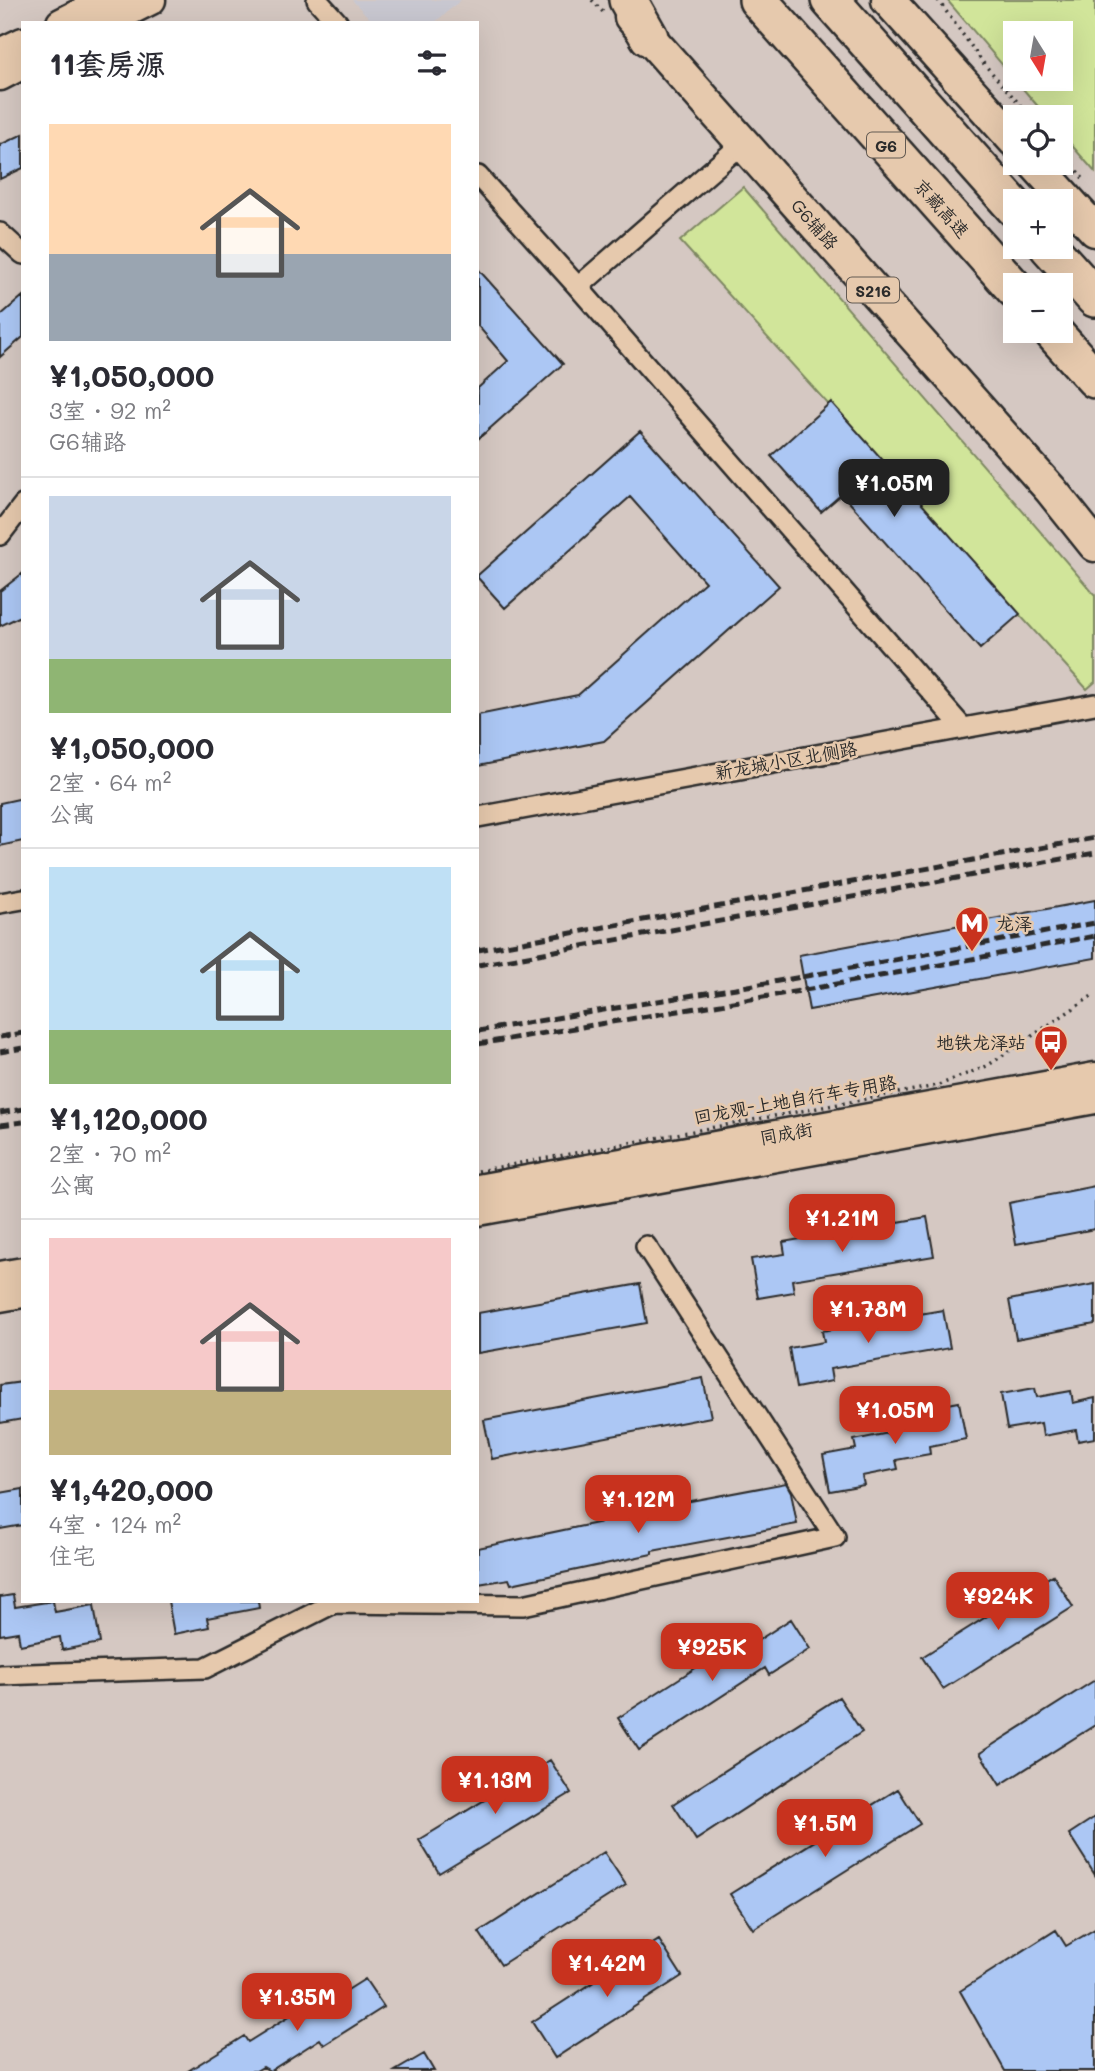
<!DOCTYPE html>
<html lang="zh">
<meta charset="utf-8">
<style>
body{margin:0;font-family:Mali,"LXGW WenKai TC",sans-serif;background:#f2f2f3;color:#2b2b33;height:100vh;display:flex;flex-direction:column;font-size:26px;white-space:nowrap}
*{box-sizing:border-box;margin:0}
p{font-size:23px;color:#7c7c81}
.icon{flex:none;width:38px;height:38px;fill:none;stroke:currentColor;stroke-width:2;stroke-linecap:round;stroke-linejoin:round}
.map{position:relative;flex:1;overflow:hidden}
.side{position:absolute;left:21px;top:21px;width:458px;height:1582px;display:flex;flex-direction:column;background:#fff;border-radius:0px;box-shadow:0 7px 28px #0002}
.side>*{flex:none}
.needle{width:46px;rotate:169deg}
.tools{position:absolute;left:1003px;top:21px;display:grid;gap:14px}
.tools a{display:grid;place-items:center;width:70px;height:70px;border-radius:0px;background:#fff;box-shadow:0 7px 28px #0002;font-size:35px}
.price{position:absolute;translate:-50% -60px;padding:0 16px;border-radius:14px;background:#c8321e;color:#fff;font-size:23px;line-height:46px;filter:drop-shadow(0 2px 4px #0008)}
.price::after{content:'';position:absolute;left:50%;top:42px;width:21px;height:16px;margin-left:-10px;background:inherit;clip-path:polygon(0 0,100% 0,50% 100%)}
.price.on{background:#222;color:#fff}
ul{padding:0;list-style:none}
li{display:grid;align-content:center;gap:14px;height:371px;padding:0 28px}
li+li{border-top:2px solid #e1e1e2}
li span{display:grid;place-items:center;height:217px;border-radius:0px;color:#555}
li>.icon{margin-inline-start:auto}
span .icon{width:126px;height:126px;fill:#fffc;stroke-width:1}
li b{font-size:30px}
h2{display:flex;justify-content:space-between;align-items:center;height:84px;padding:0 28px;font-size:30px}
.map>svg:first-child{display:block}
.built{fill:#c9c8d1}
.green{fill:#d1e59a;stroke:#7e8862;stroke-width:2;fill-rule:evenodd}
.building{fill:#acc7f4;stroke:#2b2b2b;stroke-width:2}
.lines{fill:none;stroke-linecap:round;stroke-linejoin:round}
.street-casing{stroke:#2b2b2b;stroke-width:24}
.secondary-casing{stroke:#2b2b2b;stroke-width:33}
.primary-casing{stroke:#2b2b2b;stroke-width:37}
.highway-casing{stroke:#2b2b2b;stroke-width:42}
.path{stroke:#2b2b2b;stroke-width:3.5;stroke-dasharray:2 5;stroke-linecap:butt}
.street{stroke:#e6c9ad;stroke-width:19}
.secondary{stroke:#e6c9ad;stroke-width:28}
.primary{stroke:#e6c9ad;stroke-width:32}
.highway{stroke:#e6c9ad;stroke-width:37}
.rail{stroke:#2b2b2b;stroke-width:5;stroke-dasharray:10 5;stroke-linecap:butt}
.path-bridge{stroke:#2b2b2b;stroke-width:3.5;stroke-dasharray:2 5;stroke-linecap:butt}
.labels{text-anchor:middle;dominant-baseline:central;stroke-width:5;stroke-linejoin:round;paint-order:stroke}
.shield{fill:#e6c9ad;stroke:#635a52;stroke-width:2}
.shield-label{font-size:16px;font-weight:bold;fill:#2b2b2b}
.street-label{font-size:18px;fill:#2b2b2b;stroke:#e6c9ad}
.poi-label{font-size:18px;fill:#2b2b2b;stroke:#e6c9ad;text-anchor:start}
</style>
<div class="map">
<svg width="1095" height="2071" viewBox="0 0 1095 2071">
<rect width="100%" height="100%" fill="#d5c8c2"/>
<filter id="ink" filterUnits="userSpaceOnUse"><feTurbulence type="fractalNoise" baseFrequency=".0143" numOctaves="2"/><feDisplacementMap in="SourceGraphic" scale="14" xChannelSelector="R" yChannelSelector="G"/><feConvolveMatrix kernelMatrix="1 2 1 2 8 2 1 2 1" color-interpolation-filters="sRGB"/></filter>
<g filter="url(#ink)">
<path class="built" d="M352,0H461L434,23H374Z"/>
<path class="green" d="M947,0H1095V172L1061,133L1060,117H1047ZM1015,33H1060V79H1015Z
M743,187L1095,595V682L1087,689L680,241Z"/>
<path class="building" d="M23,134V168L0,179V145Z
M478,269L563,364L478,439V388L508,361L478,326Z
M23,296V337L0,357V316Z
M831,402L1020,614L980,649L842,494L821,512L771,456Z
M640,431L779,586L604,741L478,766V715L578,695L705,582L630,497L505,608L478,578V575Z
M23,573V615L0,626V591Z
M23,798V841L0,846V803Z
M1095,900V958L809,1010L799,955Z
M1095,1186V1229L1016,1244L1009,1203Z
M927,1217L934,1256L792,1280L794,1292L758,1298L751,1259L785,1254L783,1242Z
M640,1284L647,1323L478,1353V1313Z
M1095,1284V1324L1016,1339L1009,1300Z
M943,1310L950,1348L830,1369L832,1381L796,1388L789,1348L824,1342L822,1331Z
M703,1378L711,1417L492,1459L484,1420Z
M23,1382V1419L0,1423V1385Z
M1035,1388L1037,1397L1071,1391L1073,1403L1095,1398V1438L1078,1441L1076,1430L1043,1436L1041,1423L1007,1429L1001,1394Z
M959,1402L966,1439L929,1446L930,1454L896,1460L898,1469L862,1476L864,1485L830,1491L823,1455L856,1449L854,1440L889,1433L887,1425L923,1418L922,1409Z
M786,1483L791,1492L797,1524L652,1551V1554L511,1584L509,1579L478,1584V1548L649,1512L648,1509Z
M23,1489V1525L0,1529V1493Z
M1053,1575L1073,1607L943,1689L922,1657Z
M13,1595L15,1607L53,1601L55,1612L94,1605L100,1643L62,1650L60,1637L20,1645L18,1632L0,1635V1597Z
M168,1601H258L259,1608L207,1618L209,1627L174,1634Z
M791,1619L810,1649L769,1675L765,1668L639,1750L618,1718L742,1638L748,1647Z
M1095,1680V1725L1000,1785L980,1753Z
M839,1697L862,1732L696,1840L673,1804Z
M550,1760L571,1793L439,1873L419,1840Z
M898,1789L920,1824L753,1929L730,1894Z
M1095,1817V1875L1069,1834Z
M604,1852L626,1885L501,1965L479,1932Z
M1095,1929V2071H1005L960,1991L1056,1930L1066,1946Z
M659,1940L682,1976L555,2058L532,2022Z
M365,1979L384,2007L324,2045L320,2039L270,2071L263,2067L256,2071H188L244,2036L248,2042L299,2010L303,2018Z
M424,2054L434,2071H395Z"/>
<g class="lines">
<g class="street-casing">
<path id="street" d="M317,0L338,23
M478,176L578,287L963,728
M0,233L23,254
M578,287L743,143
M0,535L23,505
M478,817L1095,704
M0,903L23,899
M0,1675L205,1668L334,1603L523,1605L835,1537L646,1246"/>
</g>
<g class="secondary-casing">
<path id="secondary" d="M61,23L106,0
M105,23L151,0
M0,53L23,42
M0,76L23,64
M478,1189L1095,1077
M478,1211L1095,1099
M0,1276L23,1272
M0,1297L23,1293"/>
</g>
<g class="primary-casing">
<path id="primary" d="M888,0L1015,141
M631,17L1051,490L1095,545
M1034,163L1095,230"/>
</g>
<g class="highway-casing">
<path id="highway" d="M628,0L649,37
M758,0L1015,289
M830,0L1015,208
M1049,247L1095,298
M1052,331L1095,379"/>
</g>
<path class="path" d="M592,0L603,12
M938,0L984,64L1031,117
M1060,149L1085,181"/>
<use href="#street" class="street"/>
<use href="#secondary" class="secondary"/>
<use href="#primary" class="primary"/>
<use href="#highway" class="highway"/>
<path class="rail" d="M478,950L1095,838
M478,965L1095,853
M478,1031L796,978L1095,923
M0,1037L23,1033
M478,1044L800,991L1095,936
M0,1052L23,1048
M0,1113L23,1109
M0,1125L23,1122"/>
<path class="path-bridge" d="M478,1171L936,1086L987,1066L1095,994"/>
</g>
</g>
<defs>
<g id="metro-pin" transform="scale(1.75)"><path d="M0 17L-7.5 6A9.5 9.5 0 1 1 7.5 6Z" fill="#c8321e" stroke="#e6c9ad"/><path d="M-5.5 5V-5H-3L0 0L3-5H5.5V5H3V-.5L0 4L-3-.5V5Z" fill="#fff"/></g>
<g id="bus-pin" transform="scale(1.75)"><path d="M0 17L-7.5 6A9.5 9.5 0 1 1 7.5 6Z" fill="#c8321e" stroke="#e6c9ad"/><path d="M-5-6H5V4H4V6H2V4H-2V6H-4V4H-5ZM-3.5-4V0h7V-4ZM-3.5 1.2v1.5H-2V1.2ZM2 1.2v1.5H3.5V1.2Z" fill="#fff"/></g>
</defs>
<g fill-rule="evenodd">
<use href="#metro-pin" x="972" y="923"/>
<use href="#bus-pin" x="1051" y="1042"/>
</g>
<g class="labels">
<g class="shield">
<rect x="867" y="132.5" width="38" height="25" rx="5"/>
<rect x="847" y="277.5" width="52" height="25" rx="5"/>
</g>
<g class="shield-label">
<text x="886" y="145">G6</text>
<text x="873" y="290">S216</text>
</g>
<g class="street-label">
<text transform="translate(942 208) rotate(48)">京藏高速</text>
<text transform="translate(815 224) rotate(48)">G6辅路</text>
<text transform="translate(786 760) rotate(-10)">新龙城小区北侧路</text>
<text transform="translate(795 1099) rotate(-10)">回龙观-上地自行车专用路</text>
<text transform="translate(786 1133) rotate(-10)">同成街</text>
</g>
<g class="poi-label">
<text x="996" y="923">龙泽</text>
<text x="1026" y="1042" text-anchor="end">地铁龙泽站</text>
</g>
</g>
</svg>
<div class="tools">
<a><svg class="needle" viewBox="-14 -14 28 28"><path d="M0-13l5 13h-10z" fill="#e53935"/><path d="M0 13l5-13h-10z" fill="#7c7c81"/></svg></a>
<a><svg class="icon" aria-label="locate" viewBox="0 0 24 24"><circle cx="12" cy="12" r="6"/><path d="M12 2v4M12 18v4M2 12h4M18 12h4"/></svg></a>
<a>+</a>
<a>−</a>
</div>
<b class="price on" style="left:894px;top:519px">¥1.05M</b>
<b class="price" style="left:842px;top:1254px">¥1.21M</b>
<b class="price" style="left:868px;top:1345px">¥1.78M</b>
<b class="price" style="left:895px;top:1446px">¥1.05M</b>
<b class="price" style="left:638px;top:1535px">¥1.12M</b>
<b class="price" style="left:998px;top:1632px">¥924K</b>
<b class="price" style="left:712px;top:1683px">¥925K</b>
<b class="price" style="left:495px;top:1816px">¥1.13M</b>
<b class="price" style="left:825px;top:1859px">¥1.5M</b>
<b class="price" style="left:607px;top:1999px">¥1.42M</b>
<b class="price" style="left:297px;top:2033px">¥1.35M</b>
<section class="side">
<h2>11套房源<svg class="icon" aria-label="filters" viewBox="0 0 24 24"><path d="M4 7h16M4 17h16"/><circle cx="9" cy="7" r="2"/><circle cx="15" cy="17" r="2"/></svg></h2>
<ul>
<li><span style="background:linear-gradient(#ffd9b3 60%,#9aa5b1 0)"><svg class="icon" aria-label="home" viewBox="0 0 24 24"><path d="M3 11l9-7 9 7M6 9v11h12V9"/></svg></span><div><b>¥1,050,000</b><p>3室 · 92 m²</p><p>G6辅路</p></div></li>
<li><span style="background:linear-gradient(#c9d6e8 75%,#8fb573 0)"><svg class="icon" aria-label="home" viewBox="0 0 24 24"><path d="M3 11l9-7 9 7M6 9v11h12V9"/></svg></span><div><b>¥1,050,000</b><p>2室 · 64 m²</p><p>公寓</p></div></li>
<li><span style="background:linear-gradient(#bfe0f5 75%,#8fb573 0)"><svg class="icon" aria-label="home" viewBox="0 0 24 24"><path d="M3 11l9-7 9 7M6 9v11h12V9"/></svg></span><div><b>¥1,120,000</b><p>2室 · 70 m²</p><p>公寓</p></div></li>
<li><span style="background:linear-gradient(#f6c9c9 70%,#c2b280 0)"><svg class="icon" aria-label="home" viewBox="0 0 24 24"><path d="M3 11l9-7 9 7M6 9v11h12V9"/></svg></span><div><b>¥1,420,000</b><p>4室 · 124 m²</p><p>住宅</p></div></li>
</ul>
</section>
</div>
